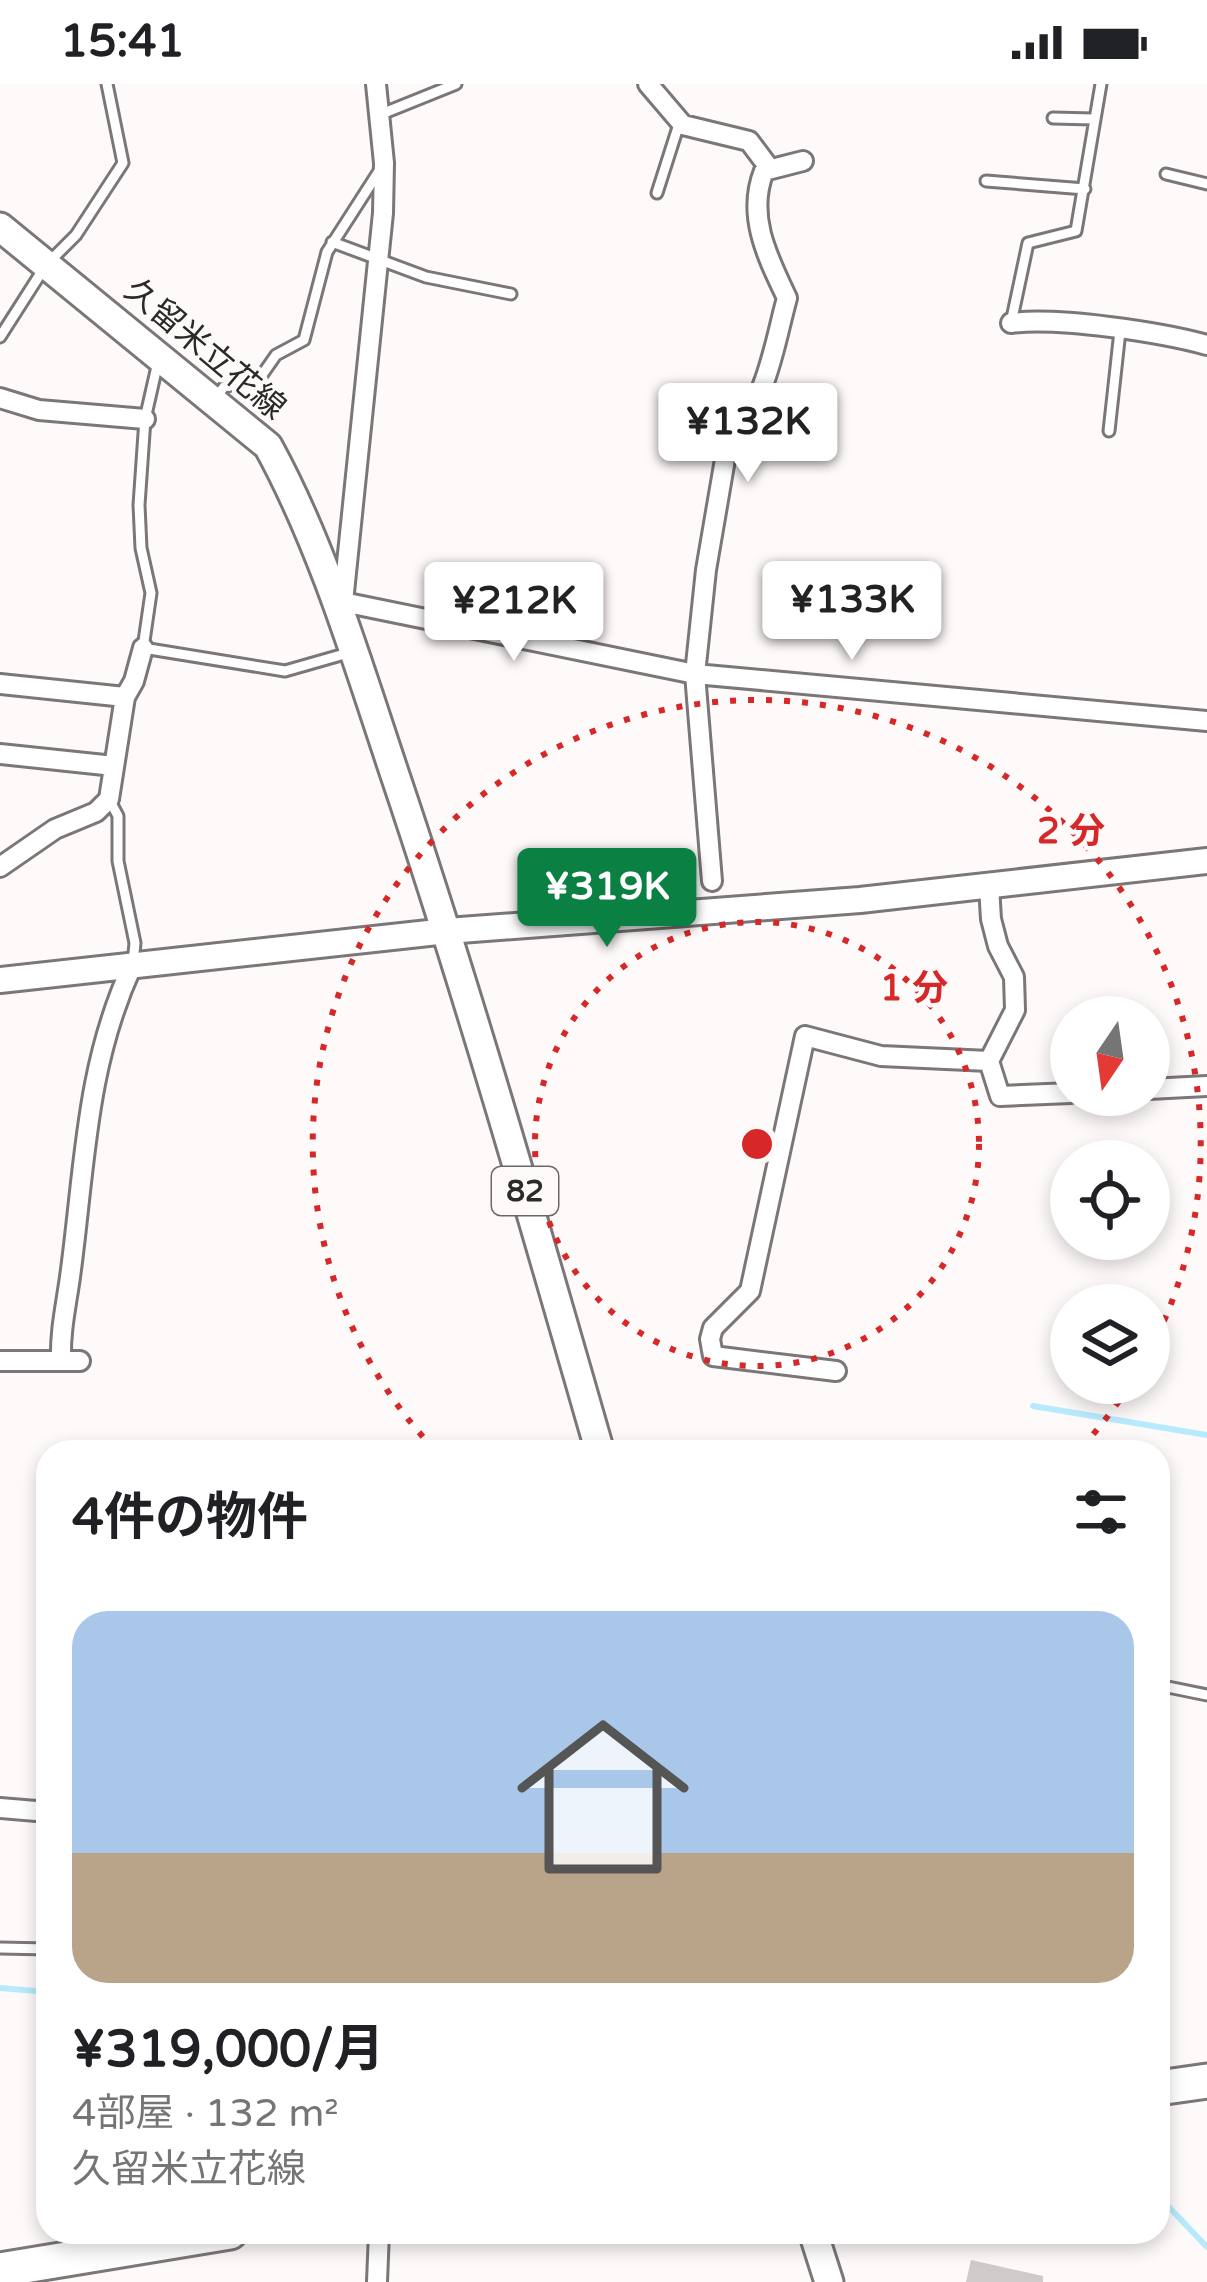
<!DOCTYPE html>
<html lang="ja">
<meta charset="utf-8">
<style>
body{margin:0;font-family:"Varela Round","Noto Sans JP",sans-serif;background:#f6f6f6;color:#202124;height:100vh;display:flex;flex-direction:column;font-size:45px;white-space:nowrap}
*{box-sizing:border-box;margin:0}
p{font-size:39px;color:#757577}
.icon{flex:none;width:66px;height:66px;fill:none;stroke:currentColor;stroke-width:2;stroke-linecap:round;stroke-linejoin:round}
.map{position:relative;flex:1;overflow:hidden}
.drawer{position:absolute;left:36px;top:1356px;width:1134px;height:804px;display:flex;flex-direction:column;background:#fff;border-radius:36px;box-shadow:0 6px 18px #0003}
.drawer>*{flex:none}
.needle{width:78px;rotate:193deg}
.buttons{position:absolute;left:1050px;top:912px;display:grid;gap:24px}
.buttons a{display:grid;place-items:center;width:120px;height:120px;border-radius:50%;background:#fff;box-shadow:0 6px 18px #0003;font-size:60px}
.price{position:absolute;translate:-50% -102px;padding:0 27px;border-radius:12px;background:#fff;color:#222;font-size:39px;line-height:78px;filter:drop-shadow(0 3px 6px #0008)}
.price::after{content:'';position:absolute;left:50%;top:72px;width:36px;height:27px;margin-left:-18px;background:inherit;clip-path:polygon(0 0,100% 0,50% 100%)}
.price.active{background:#0b8043;color:#fff}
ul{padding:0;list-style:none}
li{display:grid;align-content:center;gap:24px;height:636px;padding:0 36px}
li+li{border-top:3px solid #e0e0e0}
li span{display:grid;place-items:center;height:372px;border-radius:36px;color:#555}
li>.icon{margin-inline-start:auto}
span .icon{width:216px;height:216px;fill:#fffc;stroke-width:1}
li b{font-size:51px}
h2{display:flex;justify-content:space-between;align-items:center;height:144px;padding:0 36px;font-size:51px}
.status{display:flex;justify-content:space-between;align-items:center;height:84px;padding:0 60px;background:#fff;direction:ltr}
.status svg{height:33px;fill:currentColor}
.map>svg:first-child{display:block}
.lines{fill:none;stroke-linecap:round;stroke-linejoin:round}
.stream{stroke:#b8eafe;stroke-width:6}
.building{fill:#d0caca}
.lane-casing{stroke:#7b7677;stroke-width:15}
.street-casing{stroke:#7b7677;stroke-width:24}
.secondary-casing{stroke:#7b7677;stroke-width:30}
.primary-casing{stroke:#7b7677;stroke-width:33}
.highway-casing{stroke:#7b7677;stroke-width:39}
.lane{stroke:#fff;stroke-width:9}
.street{stroke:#fff;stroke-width:18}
.secondary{stroke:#fff;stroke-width:24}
.primary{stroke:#fff;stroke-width:27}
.highway{stroke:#fff;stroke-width:33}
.ring{fill:none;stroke:#d62828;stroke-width:6;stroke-dasharray:6 12}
.labels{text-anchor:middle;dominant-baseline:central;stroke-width:9;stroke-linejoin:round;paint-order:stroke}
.shield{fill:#fffafa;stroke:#6b6868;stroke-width:3}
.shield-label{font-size:30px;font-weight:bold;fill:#2b2929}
.street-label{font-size:33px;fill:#2b2929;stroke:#fffafa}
.centre{fill:#d62828;stroke:#fffafa;stroke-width:6}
.ring-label{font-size:36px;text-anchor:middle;font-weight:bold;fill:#d62828;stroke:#fffafa;stroke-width:9;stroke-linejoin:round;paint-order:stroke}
</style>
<div class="status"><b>15:41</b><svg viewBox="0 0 49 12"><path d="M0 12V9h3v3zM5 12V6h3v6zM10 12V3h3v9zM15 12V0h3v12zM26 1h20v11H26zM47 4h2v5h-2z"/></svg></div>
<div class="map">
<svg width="1207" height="2198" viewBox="0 0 1207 2198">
<rect width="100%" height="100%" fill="#fffafa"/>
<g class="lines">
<path class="stream" d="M1033,1322L1207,1351
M0,1904L48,1908
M1158,2107L1164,2118L1207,2163"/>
</g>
<path class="building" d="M971,2176L1043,2192V2198H966Z"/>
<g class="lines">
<g class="lane-casing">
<path id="lane" d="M379,31L456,0
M1053,34L1093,35
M1166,90L1207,100
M986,97L1085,105
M657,109L679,40
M332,158L426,193L511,210
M1011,239L1028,159L1076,147L1101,0
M0,253L46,181L76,151L123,79L107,0
M158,278L145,335L139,421L141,464L151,509L143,564L285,587L348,569
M215,314L224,303L262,291L276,271L304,256L327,168L381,84
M1109,347L1120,247
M109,715L118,732V777L135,859L133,879
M1158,1601L1207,1611
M0,1864L48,1865"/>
</g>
<g class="street-casing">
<path id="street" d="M648,0L683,41L749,57L770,85
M1011,239C1058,233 1160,248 1207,261
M0,314L39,326L145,335
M333,516L695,590L1207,637
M343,518L383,129L384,79L376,0
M0,600L125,613
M0,670L114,682
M0,783L55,745L96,728L109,715L125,613L134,597L143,564
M712,797L695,590L706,486L729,352C767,320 774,261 787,214C768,174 746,132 764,87L803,77
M989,977L1000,1012L1071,1009
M1149,1005L1207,1002
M0,1277H80
M61,1277C60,1247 66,1222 70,1193C85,1084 85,984 132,882
M836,1287L713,1272L710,1255L713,1244L750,1207L805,952L881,972L989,977L1015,926L1014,893L998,862L991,835L989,802
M0,1724L48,1728
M377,2198L379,2148"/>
</g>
<g class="secondary-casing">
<path id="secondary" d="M0,896L447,847L860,816L1207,777"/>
</g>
<g class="primary-casing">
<path id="primary" d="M0,143L268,362C324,464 359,584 396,694C471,917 535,1142 600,1368
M813,2148L829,2198"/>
</g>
<g class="highway-casing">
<path id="highway" d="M1158,2004L1207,1997
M0,2186L230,2148"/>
</g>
<use href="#lane" class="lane"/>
<use href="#street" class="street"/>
<use href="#secondary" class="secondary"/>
<use href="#primary" class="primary"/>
<use href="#highway" class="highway"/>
</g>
<g class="ring">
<circle cx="757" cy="1060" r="222"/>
<path d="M1129 1302A444 444 0 0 1 1079 1366M435 1366A444 444 0 1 1 1149 1268"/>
</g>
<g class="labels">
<rect class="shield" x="492" y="1083" width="66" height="48" rx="9"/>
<g class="shield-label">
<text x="525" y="1107">82</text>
</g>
<g class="street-label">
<text transform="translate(205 265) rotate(40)">久留米立花線</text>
</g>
</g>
<circle cx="757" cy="1060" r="18" class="centre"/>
<g class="ring-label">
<text x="1071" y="759">2 分</text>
<text x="914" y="916">1 分</text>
</g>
</svg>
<div class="buttons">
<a><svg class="needle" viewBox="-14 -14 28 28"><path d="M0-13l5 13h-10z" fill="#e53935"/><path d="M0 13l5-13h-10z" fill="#757577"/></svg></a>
<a><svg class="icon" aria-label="locate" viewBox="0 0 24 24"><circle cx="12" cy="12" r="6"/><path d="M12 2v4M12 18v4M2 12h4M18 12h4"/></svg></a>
<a><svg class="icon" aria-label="layers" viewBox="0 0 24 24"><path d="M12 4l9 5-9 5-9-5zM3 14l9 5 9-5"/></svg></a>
</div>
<b class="price" style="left:748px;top:401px">¥132K</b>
<b class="price" style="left:852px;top:579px">¥133K</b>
<b class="price" style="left:514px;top:580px">¥212K</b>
<b class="price active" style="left:607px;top:866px">¥319K</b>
<section class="drawer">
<h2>4件の物件<svg class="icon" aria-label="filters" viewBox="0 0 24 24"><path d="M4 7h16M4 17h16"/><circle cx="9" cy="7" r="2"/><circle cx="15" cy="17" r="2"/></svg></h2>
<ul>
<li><span style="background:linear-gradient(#a9c7e8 65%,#b9a48a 0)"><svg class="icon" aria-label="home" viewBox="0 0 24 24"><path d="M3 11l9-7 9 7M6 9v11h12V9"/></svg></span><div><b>¥319,000/月</b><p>4部屋 · 132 m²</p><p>久留米立花線</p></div></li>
</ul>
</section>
</div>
